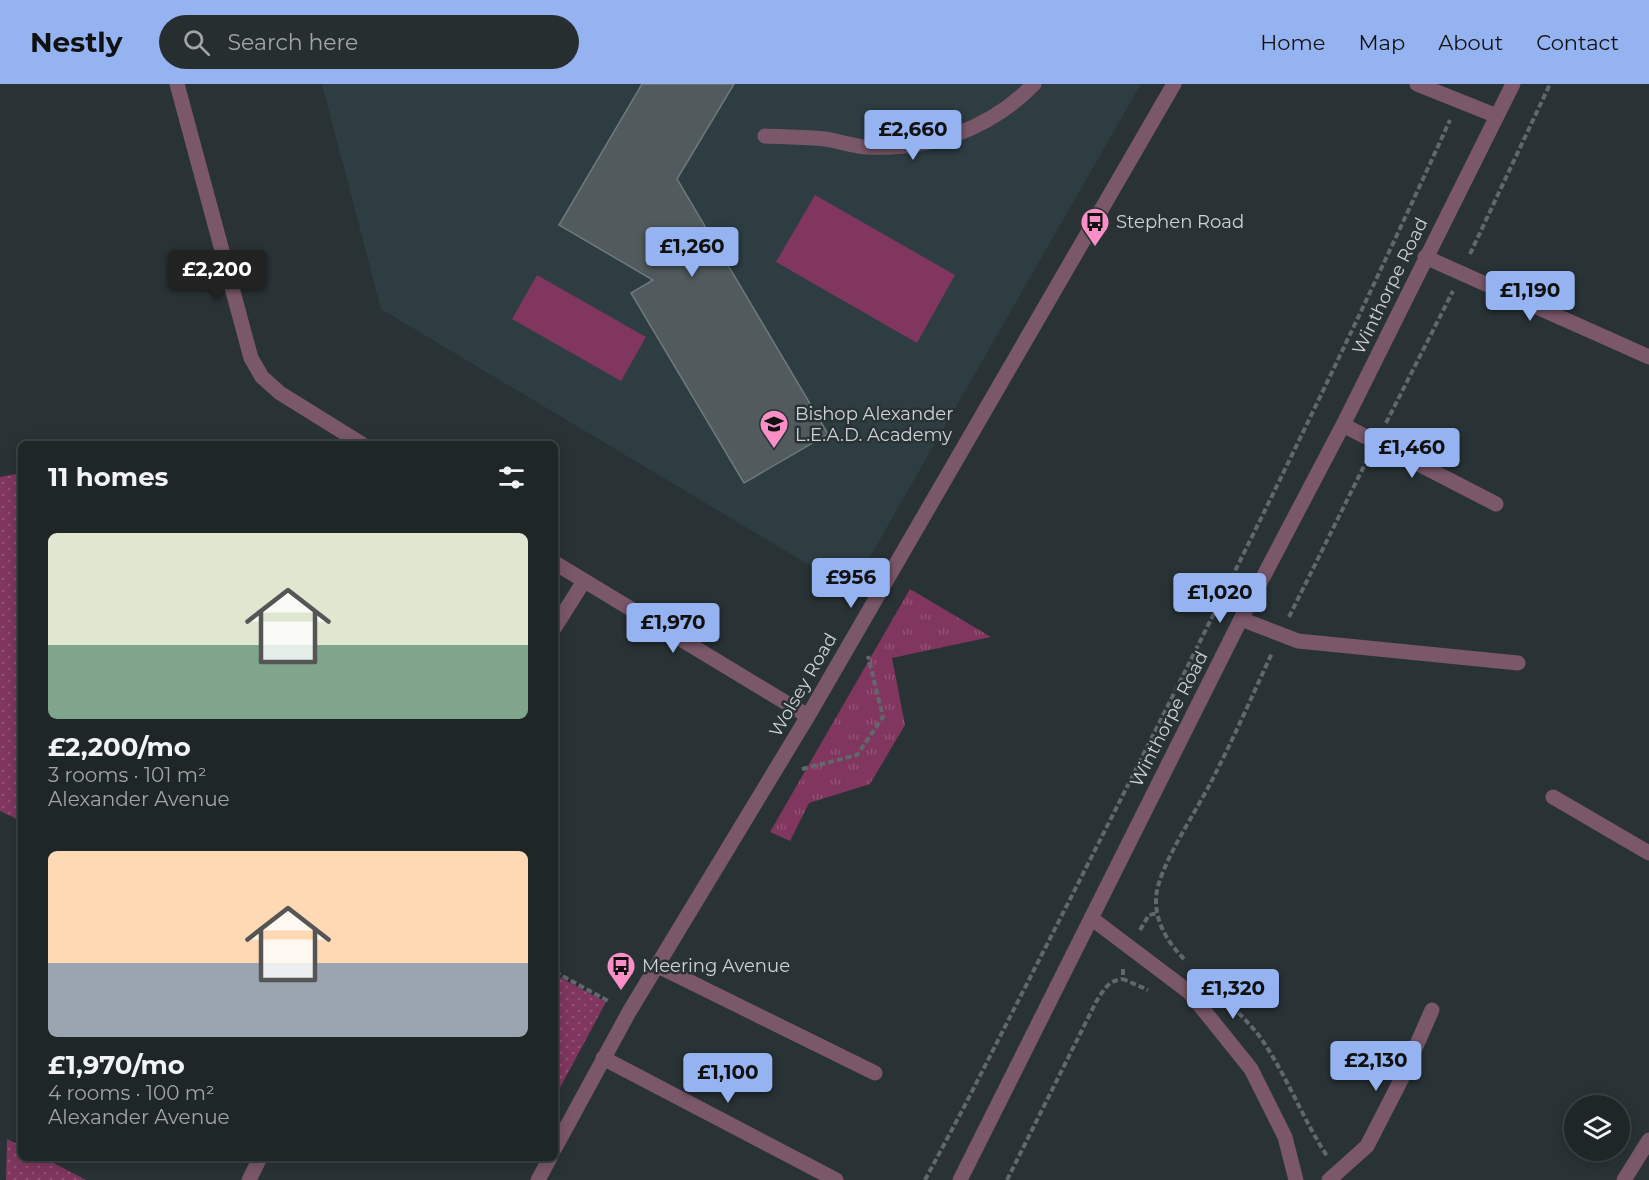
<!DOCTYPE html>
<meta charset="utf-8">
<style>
body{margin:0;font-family:Montserrat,sans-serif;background:#272e30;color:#f1f3f6;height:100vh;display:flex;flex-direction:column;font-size:22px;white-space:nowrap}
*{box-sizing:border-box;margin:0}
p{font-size:20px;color:#a1a5a8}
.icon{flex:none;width:33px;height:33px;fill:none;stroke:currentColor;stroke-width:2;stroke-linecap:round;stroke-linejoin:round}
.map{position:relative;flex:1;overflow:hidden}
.sheet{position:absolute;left:18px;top:357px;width:540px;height:720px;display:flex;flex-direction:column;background:#1f2628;border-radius:9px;box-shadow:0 3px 15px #0003,0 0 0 2px #3c4345}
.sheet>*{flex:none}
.fabs{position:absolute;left:1564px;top:1011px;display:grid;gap:12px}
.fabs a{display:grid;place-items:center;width:66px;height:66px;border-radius:50%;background:#1f2628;box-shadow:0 3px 15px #0003,0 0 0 2px #3c4345;font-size:30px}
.price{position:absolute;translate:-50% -51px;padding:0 14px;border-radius:6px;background:#95b2f1;color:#111;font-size:20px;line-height:39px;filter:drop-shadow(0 2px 3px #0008)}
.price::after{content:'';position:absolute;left:50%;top:36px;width:18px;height:14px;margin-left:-9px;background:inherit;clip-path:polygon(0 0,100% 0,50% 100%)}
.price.active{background:#222;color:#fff}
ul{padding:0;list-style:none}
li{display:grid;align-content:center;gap:12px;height:318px;padding:0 30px}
li span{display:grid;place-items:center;height:186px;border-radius:9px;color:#555}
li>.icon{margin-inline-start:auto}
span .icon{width:108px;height:108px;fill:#fffc;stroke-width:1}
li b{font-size:26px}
h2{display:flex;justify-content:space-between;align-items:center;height:72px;padding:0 30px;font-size:26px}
header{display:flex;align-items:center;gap:36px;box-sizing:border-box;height:84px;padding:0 30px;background:#95b2f1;color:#111}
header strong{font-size:28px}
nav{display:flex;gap:33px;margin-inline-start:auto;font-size:21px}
.search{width:420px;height:54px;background:#272e30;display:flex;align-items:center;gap:15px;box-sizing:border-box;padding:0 21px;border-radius:33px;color:#a1a5a8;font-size:22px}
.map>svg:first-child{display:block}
.built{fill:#2d3d42}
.grass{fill:url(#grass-tufts)}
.park{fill:url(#park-dots)}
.pitch{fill:#80365f}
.building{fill:#515a5d;stroke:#6f787c;stroke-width:1.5}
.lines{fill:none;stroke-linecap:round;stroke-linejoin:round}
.path{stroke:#61686b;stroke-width:4;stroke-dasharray:6 3;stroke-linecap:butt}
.minor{stroke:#7a5769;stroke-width:15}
.labels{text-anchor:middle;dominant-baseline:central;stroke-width:5;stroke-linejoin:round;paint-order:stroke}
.poi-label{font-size:18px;fill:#ced3d5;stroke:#293235;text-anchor:start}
.street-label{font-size:18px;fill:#ced3d5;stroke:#293235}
</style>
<header>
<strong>Nestly</strong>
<div class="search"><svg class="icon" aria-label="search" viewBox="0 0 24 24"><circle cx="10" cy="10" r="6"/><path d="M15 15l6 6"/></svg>Search here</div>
<nav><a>Home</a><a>Map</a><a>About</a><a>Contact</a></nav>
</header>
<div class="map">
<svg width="1649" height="1096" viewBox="0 0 1649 1096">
<defs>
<pattern id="grass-tufts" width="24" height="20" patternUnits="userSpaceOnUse" patternTransform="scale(1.5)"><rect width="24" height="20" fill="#80365f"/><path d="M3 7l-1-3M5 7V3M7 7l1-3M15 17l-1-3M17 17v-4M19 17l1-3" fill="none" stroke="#915275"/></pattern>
<pattern id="park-dots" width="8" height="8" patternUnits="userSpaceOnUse" patternTransform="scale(1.5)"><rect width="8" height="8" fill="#80365f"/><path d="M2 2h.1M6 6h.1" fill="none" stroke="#915275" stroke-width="1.8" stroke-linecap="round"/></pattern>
</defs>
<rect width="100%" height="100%" fill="#293235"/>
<path class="built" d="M322,0H1141L851,506L381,225Z"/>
<path class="grass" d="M910,505L991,553L892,574L905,641L870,700L809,719L790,757L770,748Z"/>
<path class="park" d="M21,389V737L0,727V393Z
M555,891L606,918L555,1013Z
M7,1055L21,1062V1074H44L86,1096H6Z"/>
<path class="pitch" d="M815,111L955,191L917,259L776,178Z
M537,191L646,253L621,297L512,235Z"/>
<path class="building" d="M642,0H734L677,95L828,350L744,399L631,209L653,196L559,141Z"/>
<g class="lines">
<path class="path" d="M1470,170L1550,0
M1386,339L1453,207
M1289,533L1367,376
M802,685L857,671L883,633L868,572
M1140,846L1149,831L1158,829
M1184,875C1168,859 1155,838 1156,814C1158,783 1196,728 1211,698C1233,656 1252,612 1272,569
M1123,885V895L1148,906
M555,888L610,918
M1226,916C1239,930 1256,945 1266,962C1289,997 1304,1037 1327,1072
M925,1096L963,1025C1130,698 1298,370 1450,36
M1007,1096L1096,918C1103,907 1108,896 1123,895"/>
<path class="minor" d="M177,0L251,274L262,293L280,309L362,360
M1417,0L1497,32
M765,52C785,53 805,53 825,55C839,57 852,62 866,63C929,66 989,46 1034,0
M1425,173L1649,273
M1343,341L1496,420
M555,479L808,632
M1241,535L1298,557L1518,579
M555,543L584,497
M1553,713L1649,769
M1091,834L1189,908L1251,985L1285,1053L1296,1096
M658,882L875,989
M603,974L836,1096
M555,1064L629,928L808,632L1174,0
M249,1096L260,1074
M538,1096L550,1074
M960,1096L1241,535L1343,341L1513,0
M1329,1096L1367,1062L1402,994L1432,926
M1624,1096L1649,1056"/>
</g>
<defs>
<g id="bus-pin" transform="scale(1.5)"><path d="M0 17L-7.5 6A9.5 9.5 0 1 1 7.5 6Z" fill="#fa8fc8" stroke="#293235"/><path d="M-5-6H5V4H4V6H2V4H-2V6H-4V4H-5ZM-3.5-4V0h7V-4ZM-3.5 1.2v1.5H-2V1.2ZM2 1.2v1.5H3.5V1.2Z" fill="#111"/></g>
<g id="school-pin" transform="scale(1.5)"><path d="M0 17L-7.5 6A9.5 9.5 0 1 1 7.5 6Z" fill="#fa8fc8" stroke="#293235"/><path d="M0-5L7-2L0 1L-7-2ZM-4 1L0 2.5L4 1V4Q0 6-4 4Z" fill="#111"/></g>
</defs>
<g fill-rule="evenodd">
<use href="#bus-pin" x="1095" y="138"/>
<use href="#school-pin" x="774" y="340"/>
<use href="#bus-pin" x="621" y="882"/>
</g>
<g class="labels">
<g class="poi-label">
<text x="1116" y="138">Stephen Road</text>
<text x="795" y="330">Bishop Alexander<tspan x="795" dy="21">L.E.A.D. Academy</tspan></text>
<text x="642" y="882">Meering Avenue</text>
</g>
<g class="street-label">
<text transform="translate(1390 202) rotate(-64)">Winthorpe Road</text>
<text transform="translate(803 601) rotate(-60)">Wolsey Road</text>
<text transform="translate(1169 635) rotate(-63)">Winthorpe Road</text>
</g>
</g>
</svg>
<div class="fabs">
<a><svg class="icon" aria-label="layers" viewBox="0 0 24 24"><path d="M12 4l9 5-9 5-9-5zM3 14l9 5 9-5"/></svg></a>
</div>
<b class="price" style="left:913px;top:77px">£2,660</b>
<b class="price" style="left:692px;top:194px">£1,260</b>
<b class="price active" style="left:217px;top:217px">£2,200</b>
<b class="price" style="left:1530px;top:238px">£1,190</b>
<b class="price" style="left:1412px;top:395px">£1,460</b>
<b class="price" style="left:851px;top:525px">£956</b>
<b class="price" style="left:1220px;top:540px">£1,020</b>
<b class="price" style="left:673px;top:570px">£1,970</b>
<b class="price" style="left:1233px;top:936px">£1,320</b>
<b class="price" style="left:1376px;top:1008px">£2,130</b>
<b class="price" style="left:728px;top:1020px">£1,100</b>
<section class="sheet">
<h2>11 homes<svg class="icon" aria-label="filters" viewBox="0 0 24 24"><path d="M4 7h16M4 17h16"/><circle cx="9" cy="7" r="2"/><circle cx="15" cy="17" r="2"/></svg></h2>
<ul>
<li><span style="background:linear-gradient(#dfe7d0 60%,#7fa58c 0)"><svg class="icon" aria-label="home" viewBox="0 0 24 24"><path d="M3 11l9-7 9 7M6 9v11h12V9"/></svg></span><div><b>£2,200/mo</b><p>3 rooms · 101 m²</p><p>Alexander Avenue</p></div></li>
<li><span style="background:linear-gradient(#ffd9b3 60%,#9aa5b1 0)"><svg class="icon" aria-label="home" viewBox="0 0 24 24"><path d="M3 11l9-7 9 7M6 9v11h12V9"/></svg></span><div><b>£1,970/mo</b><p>4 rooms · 100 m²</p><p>Alexander Avenue</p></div></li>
</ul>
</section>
</div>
